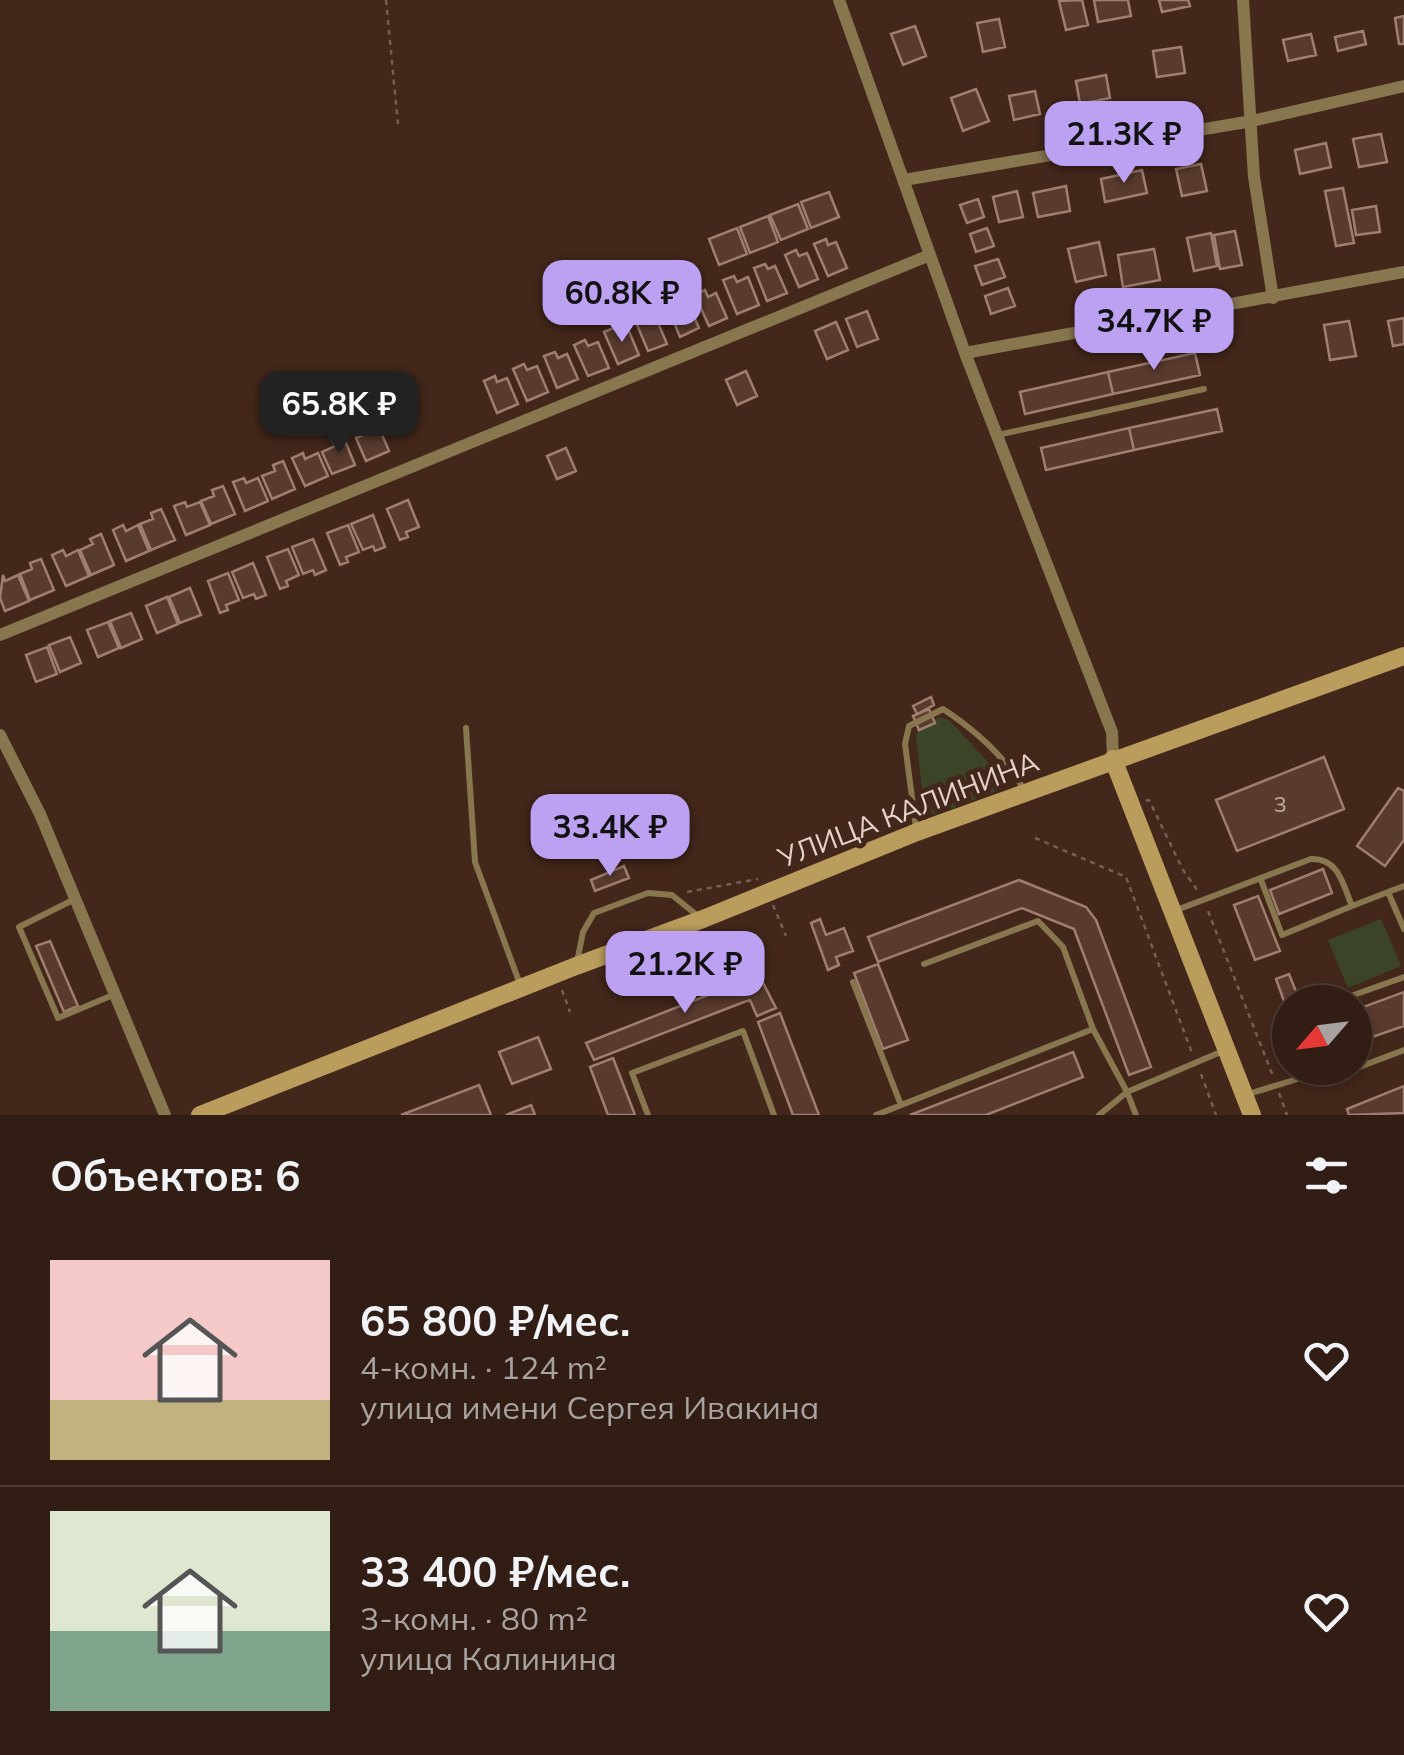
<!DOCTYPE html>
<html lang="ru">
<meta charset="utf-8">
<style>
body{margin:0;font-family:Mulish,sans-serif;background:#3a261d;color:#f1f3f6;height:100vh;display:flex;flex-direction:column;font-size:38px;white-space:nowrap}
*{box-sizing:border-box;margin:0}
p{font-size:32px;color:#a8a2a0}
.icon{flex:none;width:55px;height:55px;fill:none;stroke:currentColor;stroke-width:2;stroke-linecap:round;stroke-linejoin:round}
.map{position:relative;height:1115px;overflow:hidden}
.drawer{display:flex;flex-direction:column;background:#321d14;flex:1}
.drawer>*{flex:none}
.needle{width:65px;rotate:242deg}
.tools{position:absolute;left:1272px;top:985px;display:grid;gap:20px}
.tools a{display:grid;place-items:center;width:100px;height:100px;border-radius:50%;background:#321d14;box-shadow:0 5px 15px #0003,0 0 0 2px #4d3b34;font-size:50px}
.price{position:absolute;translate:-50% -85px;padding:0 22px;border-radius:20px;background:#bca0f2;color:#111;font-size:32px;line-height:65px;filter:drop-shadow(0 2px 5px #0008)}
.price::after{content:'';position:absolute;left:50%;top:60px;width:30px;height:22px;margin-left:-15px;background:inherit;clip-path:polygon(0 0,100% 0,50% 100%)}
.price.current{background:#222;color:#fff}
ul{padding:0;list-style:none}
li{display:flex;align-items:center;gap:30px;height:250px;padding:0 50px}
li+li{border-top:2px solid #4d3b34}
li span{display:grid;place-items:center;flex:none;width:280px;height:200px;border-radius:0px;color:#555}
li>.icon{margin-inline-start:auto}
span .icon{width:120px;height:120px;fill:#fffc;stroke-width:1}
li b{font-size:42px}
h2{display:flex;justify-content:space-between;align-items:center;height:120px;padding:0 50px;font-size:42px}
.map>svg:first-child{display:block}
.green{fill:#3c4428}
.building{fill:#593b2e;stroke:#a07e6f;stroke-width:2.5}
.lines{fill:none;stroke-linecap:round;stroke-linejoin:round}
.path{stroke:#775e53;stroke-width:2.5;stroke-dasharray:5 5;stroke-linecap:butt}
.lane{stroke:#87764e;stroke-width:6}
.street{stroke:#87764e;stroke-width:12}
.secondary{stroke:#ba9d5c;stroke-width:18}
.labels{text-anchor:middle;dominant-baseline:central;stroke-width:10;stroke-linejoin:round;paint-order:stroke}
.number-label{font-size:22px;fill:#c2aca3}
.street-label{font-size:28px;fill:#e5d2ca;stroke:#43271a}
</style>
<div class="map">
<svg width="1404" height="1115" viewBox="0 0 1404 1115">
<rect width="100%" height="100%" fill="#43271a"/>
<path class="green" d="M939,717L949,720L1004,779L999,790L935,815L924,806L916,736L918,728Z
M1381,919L1401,966L1348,988L1328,940Z"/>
<path class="building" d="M1082,0L1088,25L1066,30L1059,1Z
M1094,0H1128L1131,16L1098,22Z
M1159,0H1188L1190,6L1162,12Z
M1404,16V44H1399L1395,18Z
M999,19L1005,47L983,52L977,23Z
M915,26L926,56L903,65L891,34Z
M1363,31L1366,44L1338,51L1335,37Z
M1311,34L1316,55L1288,61L1283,40Z
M1181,47L1185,73L1157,77L1153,51Z
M1106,75L1110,98L1080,104L1076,81Z
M976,89L989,121L963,131L951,98Z
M1035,91L1040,114L1014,120L1009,96Z
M1381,134L1387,162L1359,167L1353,139Z
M1326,143L1331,167L1300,174L1295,150Z
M1201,164L1207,191L1182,196L1176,169Z
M1142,170L1147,193L1105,202L1101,179Z
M1066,186L1070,211L1038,217L1033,193Z
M1343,188L1354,243L1336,246L1325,191Z
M1017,191L1023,217L999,222L993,197Z
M829,192L839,217L811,228L801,202Z
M978,199L984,217L967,223L960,205Z
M798,204L808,229L781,240L770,215Z
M1376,206L1380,232L1356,235L1352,210Z
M768,216L778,242L750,253L740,227Z
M737,228L747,254L719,265L709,239Z
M987,228L994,246L976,252L970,234Z
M1235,231L1242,265L1220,269L1214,235Z
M1211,233L1217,266L1194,271L1187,238Z
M826,239L828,245L836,242L847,268L828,276L814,244Z
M1099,242L1106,275L1076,282L1068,249Z
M1154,249L1160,280L1123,287L1118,255Z
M796,250L799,256L807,253L818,279L799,287L785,255Z
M998,259L1005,277L982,285L975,266Z
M765,264L768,269L775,266L787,293L767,301L754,268Z
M734,276L737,282L748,277L759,305L737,314L723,280Z
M1008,288L1015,306L991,314L985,296Z
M705,290L708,297L716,293L727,318L709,326L695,295Z
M677,300L680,307L688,303L699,328L680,337L667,305Z
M867,311L878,339L857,347L846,319Z
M645,316L648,322L656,318L667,344L648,351L635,320Z
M1404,318V344L1393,346L1388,321Z
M1349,321L1356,356L1330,360L1324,325Z
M836,322L848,350L827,359L815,331Z
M616,327L618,334L628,329L639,355L618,364L604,332Z
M585,340L588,346L598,342L609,368L588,376L574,345Z
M555,352L558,358L567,354L578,379L557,388L544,356Z
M1195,353L1200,375L1113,394L1108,372Z
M524,364L527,370L537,366L548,392L527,401L513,369Z
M746,371L757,396L737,405L726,380Z
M1108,372L1113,394L1025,414L1020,392Z
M495,376L497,382L507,378L518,404L497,413L484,381Z
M1217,409L1222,431L1134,450L1129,428Z
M377,423L389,451L366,461L356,438L368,433L366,427Z
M1129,428L1134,450L1046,470L1041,448Z
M343,436L355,465L332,474L322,452L335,446L332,441Z
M566,448L576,471L557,479L547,456Z
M303,453L305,459L318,453L328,476L305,486L292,458Z
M283,461L295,489L272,499L262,476L275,471L273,465Z
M244,478L246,483L258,478L268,501L245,511L233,482Z
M223,486L235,514L211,524L201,501L214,496L212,490Z
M408,500L419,527L406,532L408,537L400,540L387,509Z
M185,502L187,507L200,502L210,525L186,535L174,506Z
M161,509L175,540L151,550L140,524L153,519L151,513Z
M373,515L385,547L375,551L373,546L363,550L351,524Z
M123,525L126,531L138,525L149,551L126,561L113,530Z
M348,525L359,552L346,557L348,562L340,565L327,533Z
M101,534L114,565L91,575L80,550L93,544L90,539Z
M313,539L326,570L315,575L313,570L303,574L292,547Z
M288,549L299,575L286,581L288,586L280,589L267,557Z
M63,550L66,556L78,550L89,576L66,586L52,555Z
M41,559L54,590L30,600L20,574L32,569L30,563Z
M253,563L266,595L256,599L254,594L243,598L232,572Z
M228,573L239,600L226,605L228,610L220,613L208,581Z
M3,575L5,581L18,575L29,601L5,611L0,598Z
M190,588L201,615L180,623L169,597Z
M167,597L178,624L157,633L146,606Z
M131,613L142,639L121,648L110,621Z
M108,622L119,648L98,657L87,630Z
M70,637L81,663L60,672L49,645Z
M47,647L57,674L36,682L26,655Z
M931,697L934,705L917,714L913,706Z
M929,709L935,723L919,730L913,716Z
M1324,757L1344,809L1237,851L1216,800Z
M1398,788L1404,791V840L1385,866L1357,846Z
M624,866L629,878L595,891L591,880Z
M1323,869L1332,893L1279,914L1270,890Z
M1019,880L1086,907L1096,920L1151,1067L1129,1075L1074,929L1022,908L878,962L868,937Z
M1258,896L1280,951L1255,960L1234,905Z
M820,919L826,935L844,928L853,951L836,957L839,965L828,970L811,923Z
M50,941L78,1006L64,1012L36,946Z
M878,964L908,1040L883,1049L854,973Z
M1289,974L1299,999L1285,1004L1276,979Z
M759,975L776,1008L757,1016L750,1000L744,1002L594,1060L586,1043Z
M1404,992V1026L1355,1043V1010Z
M780,1013L819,1115H793L758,1022Z
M538,1037L551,1069L512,1084L499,1052Z
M1073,1052L1083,1077L986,1115H910Z
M613,1058L635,1115H608L590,1067Z
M479,1085L491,1115H401Z
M1404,1086V1113L1349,1115L1347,1109Z
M531,1105L535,1115H506Z"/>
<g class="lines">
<path class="path" d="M386,0L398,124
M1146,801L1149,800L1183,870L1198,891
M1035,838L1126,877L1192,1053
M687,892L758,879
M773,905L786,936
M1208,911L1273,1076
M562,990L570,1012
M1201,1074L1216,1115
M1279,1093L1287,1115"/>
<path class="lane" d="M998,435L1204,389
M466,728L475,862L521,987
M916,828L905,744L909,726L943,709C975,730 1006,758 1024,790
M1261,880L1282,935L1352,906
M1388,892L1404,886
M75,899L19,927L58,1018L113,995
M1174,911L1311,859C1339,858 1343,885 1352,906L1388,892L1404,929
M577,962L583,932L594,913L648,893L672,895L698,916
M924,964L1038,921L1063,947L1093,1029L1127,1092L1099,1115
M853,982L901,1105
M1334,1002L1404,977
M1245,1095L1317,1073L1354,1069L1404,1050
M648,1115L632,1073L743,1031L774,1115
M876,1115L1093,1029
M1136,1115L1127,1092L1223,1051"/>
<path class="street" d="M839,0L965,353L1112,732L1113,759
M1243,0L1254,177L1273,298
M904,180L1252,121L1404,86
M965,353L1404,272
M0,635L930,255
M0,735L40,814L165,1115"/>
<path class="secondary" d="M1113,759L1252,1115
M200,1115L576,966L703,919L917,832L1404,656"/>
</g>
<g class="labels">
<g class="number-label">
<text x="1280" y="804">3</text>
</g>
<g class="street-label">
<text transform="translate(908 809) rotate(-21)">УЛИЦА КАЛИНИНА</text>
</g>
</g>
</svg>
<div class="tools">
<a><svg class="needle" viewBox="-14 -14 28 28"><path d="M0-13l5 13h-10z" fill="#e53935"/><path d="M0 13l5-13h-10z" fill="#a8a2a0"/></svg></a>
</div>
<b class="price" style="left:1124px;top:186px">21.3K ₽</b>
<b class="price" style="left:622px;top:345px">60.8K ₽</b>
<b class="price" style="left:1154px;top:373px">34.7K ₽</b>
<b class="price current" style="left:339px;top:456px">65.8K ₽</b>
<b class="price" style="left:610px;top:879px">33.4K ₽</b>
<b class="price" style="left:685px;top:1016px">21.2K ₽</b>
</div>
<section class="drawer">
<h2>Объектов: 6<svg class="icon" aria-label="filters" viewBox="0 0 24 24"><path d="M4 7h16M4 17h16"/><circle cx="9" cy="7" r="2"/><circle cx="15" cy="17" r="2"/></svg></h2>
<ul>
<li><span style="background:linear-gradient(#f6c9c9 70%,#c2b280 0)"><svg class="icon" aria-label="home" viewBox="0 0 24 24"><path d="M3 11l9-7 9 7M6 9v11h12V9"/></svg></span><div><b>65 800 ₽/мес.</b><p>4-комн. · 124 m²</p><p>улица имени Сергея Ивакина</p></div><svg class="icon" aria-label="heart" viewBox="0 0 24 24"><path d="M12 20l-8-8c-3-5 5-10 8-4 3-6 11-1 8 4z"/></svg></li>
<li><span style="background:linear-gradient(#dfe7d0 60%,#7fa58c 0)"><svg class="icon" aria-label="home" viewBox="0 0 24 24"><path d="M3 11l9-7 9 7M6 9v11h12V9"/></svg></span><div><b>33 400 ₽/мес.</b><p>3-комн. · 80 m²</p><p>улица Калинина</p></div><svg class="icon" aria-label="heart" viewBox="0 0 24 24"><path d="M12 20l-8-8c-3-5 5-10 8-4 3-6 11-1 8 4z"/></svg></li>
</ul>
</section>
